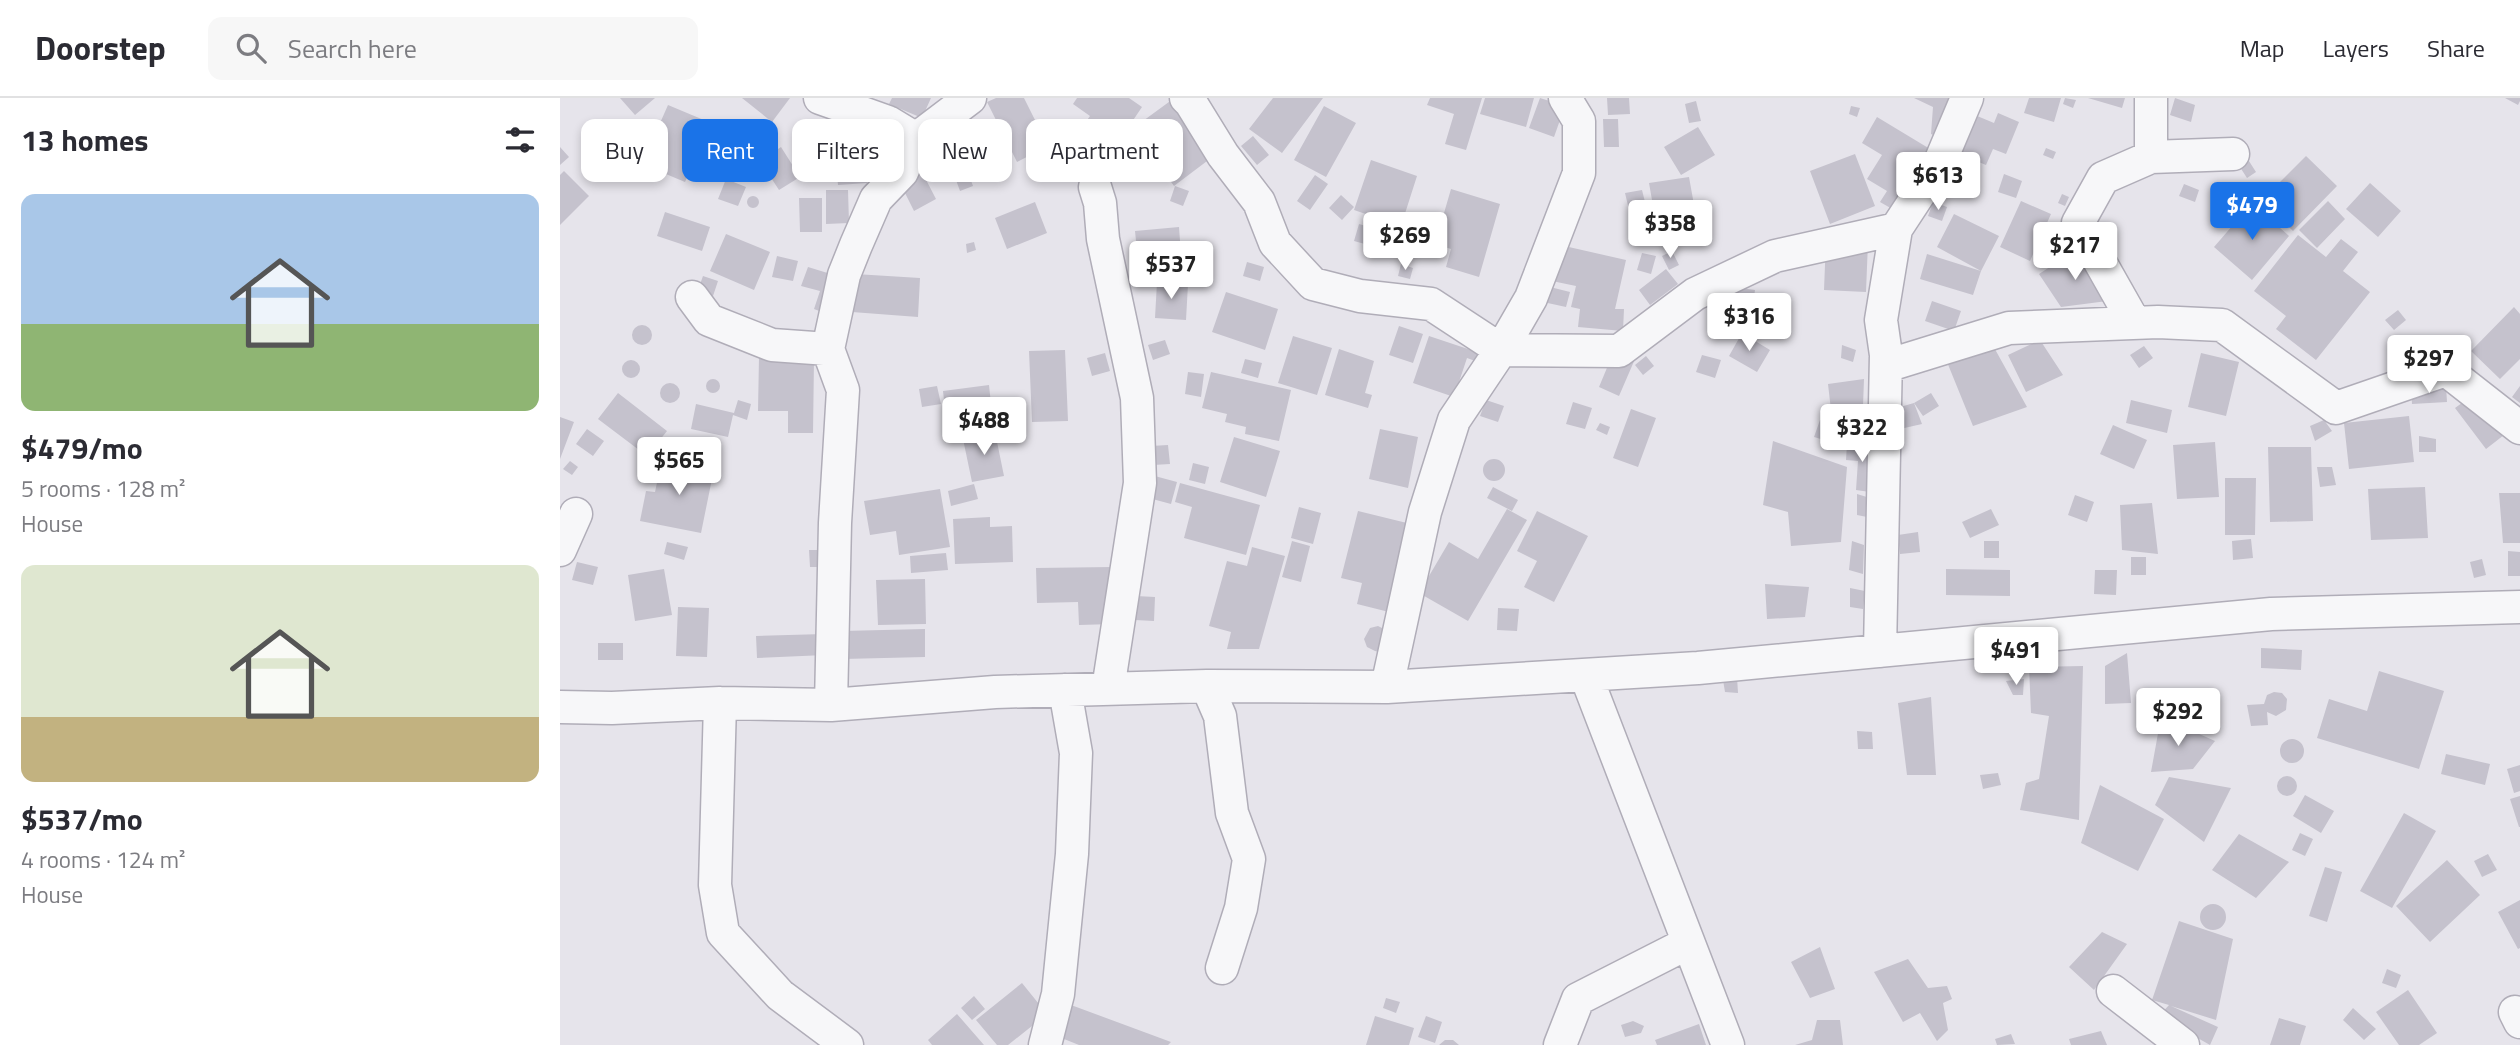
<!DOCTYPE html>
<meta charset="utf-8">
<style>
body{margin:0;font-family:"Titillium Web",sans-serif;background:#f7f7f7;color:#2b2b33;height:100vh;display:flex;flex-direction:column;font-size:26px;white-space:nowrap}
*{box-sizing:border-box;margin:0}
p{font-size:23px;color:#7c7c81}
.icon{flex:none;width:38px;height:38px;fill:none;stroke:currentColor;stroke-width:2;stroke-linecap:round;stroke-linejoin:round}
.map{position:relative;flex:1;overflow:hidden}
.details{display:flex;flex-direction:column;background:#fff;width:560px}
.details>*{flex:none}
.guide{position:absolute;left:21px;top:21px;width:665px;height:63px;display:flex;gap:14px}
.price{position:absolute;translate:-50% -60px;padding:0 16px;border-radius:7px;background:#fff;color:#222;font-size:23px;line-height:46px;filter:drop-shadow(0 2px 4px #0008)}
.price::after{content:'';position:absolute;left:50%;top:42px;width:21px;height:16px;margin-left:-10px;background:inherit;clip-path:polygon(0 0,100% 0,50% 100%)}
.price.selected{background:#1a73e8;color:#fff}
ul{padding:0;list-style:none}
li{display:grid;align-content:center;gap:14px;height:371px;padding:0 21px}
li span{display:grid;place-items:center;height:217px;border-radius:14px;color:#555}
li>.icon{margin-inline-start:auto}
span .icon{width:126px;height:126px;fill:#fffc;stroke-width:1}
li b{font-size:30px}
h2{display:flex;justify-content:space-between;align-items:center;height:84px;padding:0 21px;font-size:30px}
.tag{padding:0 24px;border-radius:14px;background:#fff;box-shadow:0 4px 10px #0003;font-size:24px;line-height:63px}
.tag.selected{background:#1a73e8;color:#fff}
header{display:flex;align-items:center;gap:42px;box-sizing:border-box;height:98px;padding:0 35px;background:#fff;border-bottom:2px solid #e1e1e2}
header strong{font-size:33px}
nav{display:flex;gap:38px;margin-inline-start:auto;font-size:24px}
.search{width:490px;height:63px;background:#f7f7f7;display:flex;align-items:center;gap:18px;box-sizing:border-box;padding:0 24px;border-radius:14px;color:#7c7c81;font-size:26px}
main{display:flex;flex:1;min-height:0}
.map>svg:first-child{display:block}
.building{fill:#c5c2cd}
.lines{fill:none;stroke-linecap:round;stroke-linejoin:round}
.minor-casing{stroke:#b0adb8;stroke-width:35}
.minor{stroke:#f7f7f9;stroke-width:32}
</style>
<header>
<strong>Doorstep</strong>
<div class="search"><svg class="icon" aria-label="search" viewBox="0 0 24 24"><circle cx="10" cy="10" r="6"/><path d="M15 15l6 6"/></svg>Search here</div>
<nav><a>Map</a><a>Layers</a><a>Share</a></nav>
</header>
<main>
<section class="details">
<h2>13 homes<svg class="icon" aria-label="filters" viewBox="0 0 24 24"><path d="M4 7h16M4 17h16"/><circle cx="9" cy="7" r="2"/><circle cx="15" cy="17" r="2"/></svg></h2>
<ul>
<li><span style="background:linear-gradient(#a9c7e8 60%,#8fb573 0)"><svg class="icon" aria-label="home" viewBox="0 0 24 24"><path d="M3 11l9-7 9 7M6 9v11h12V9"/></svg></span><div><b>$479/mo</b><p>5 rooms · 128 m²</p><p>House</p></div></li>
<li><span style="background:linear-gradient(#dfe7d0 70%,#c2b280 0)"><svg class="icon" aria-label="home" viewBox="0 0 24 24"><path d="M3 11l9-7 9 7M6 9v11h12V9"/></svg></span><div><b>$537/mo</b><p>4 rooms · 124 m²</p><p>House</p></div></li>
</ul>
</section>
<div class="map">
<svg width="1960" height="947" viewBox="0 0 1960 947">
<rect width="100%" height="100%" fill="#e6e4eb"/>
<path class="building" d="M60,0H95L75,17Z
M182,0H230L212,24Z
M332,0H371L362,20L329,6Z
M436,0H464L488,48L457,64L427,4Z
M517,0H569L582,9L547,61L515,39L530,18L513,6Z
M713,0H763L722,55L689,31Z
M870,0H922L906,52L885,46L894,16L867,7Z
M925,0H974L966,29L920,16Z
M980,0L1005,8L994,39L969,30Z
M1047,0H1069L1070,16L1048,17Z
M1354,0H1399L1385,42L1371,36L1373,9Z
M1469,0H1501L1494,24L1464,15Z
M1505,0L1516,2L1513,10L1503,6Z
M1528,0H1565L1562,10Z
M1615,0L1635,7L1631,24L1610,17Z
M1945,0H1960V3L1958,7Z
M613,1L655,57L614,88L572,31Z
M1136,3L1141,23L1129,25L1125,6Z
M108,7L151,25L125,84L82,66Z
M764,8L796,25L766,79L734,62Z
M1291,8L1300,10L1297,19L1289,16Z
M1410,15L1434,25L1438,15L1459,24L1446,56L1433,51L1426,67L1394,54Z
M1317,19L1370,51L1334,112L1320,104L1327,93L1307,81L1322,57L1302,45Z
M1043,21H1058L1059,49H1044Z
M254,24L260,44L248,48L242,28Z
M166,29L194,38L187,59L159,50Z
M1138,29L1155,57L1121,77L1104,49Z
M693,38L709,57L697,67L681,48Z
M304,46L307,85L278,87L274,48Z
M0,49L9,59L0,67Z
M221,49L240,79L219,92L200,63Z
M1486,50L1496,54L1493,61L1483,57Z
M1295,56L1315,108L1270,126L1250,73Z
M1746,58L1777,88L1733,133L1702,102Z
M1687,60L1696,74L1687,80L1678,66Z
M811,62L857,78L841,128L794,112Z
M4,73L29,98L0,127V77Z
M362,74L376,101L354,113L340,85Z
M1444,76L1462,83L1456,100L1438,94Z
M409,77L413,88L400,93L396,82Z
M755,77L768,86L750,112L737,103Z
M1129,79L1138,129L1098,136L1089,85Z
M166,81L186,89L178,108L158,101Z
M1810,85L1841,113L1818,139L1786,111Z
M1624,86L1639,92L1635,104L1619,98Z
M615,88L629,93L623,108L610,103Z
M891,91L940,106L919,179L886,169L891,151L875,146Z
M266,92H288L289,125L266,126Z
M1082,92L1087,112L1070,116L1065,95Z
M1502,96L1509,99L1505,108L1498,105Z
M781,97L794,109L782,122L769,110Z
M187 104a6 6 0 1 1 12 0a6 6 0 1 1-12 0Z
M239,100H262V134H240Z
M1461,103L1491,116L1470,163L1440,149Z
M1768,103L1785,121L1757,150L1739,132Z
M475,104L487,135L447,151L435,120Z
M1373,104L1387,109L1382,123L1368,118Z
M1692,105L1729,138L1692,182L1654,149Z
M105,114L150,129L142,153L97,138Z
M1394,116L1439,138L1421,173L1377,149Z
M799,126L817,131L812,148L794,143Z
M619,129L622,170L579,173L575,133Z
M166,136L210,154L194,192L150,173Z
M1738,137L1766,159L1781,141L1798,154L1783,173L1810,194L1756,262L1716,231L1726,218L1694,193Z
M1266,142L1308,144L1306,194L1264,192Z
M414,144L416,152L407,155L406,146Z
M1000,147L1066,162L1055,211H1064L1063,233L1018,229L1020,211L1011,209L1016,188L992,183Z
M1519,150L1555,202L1501,209L1479,176Z
M1112,153L1119,167L1109,172L1102,158Z
M1082,155L1096,158L1091,176L1077,172Z
M1367,156L1421,173L1413,197L1360,181Z
M217,158L238,163L233,183L212,179Z
M687,164L704,169L700,183L683,178Z
M841,166L853,170L850,181L838,178Z
M248,169L274,177L262,214L254,211L260,193L241,188Z
M1106,171L1118,186L1090,207L1079,192Z
M295,176L360,180L358,219L292,214Z
M143,178L158,183L153,198L138,192Z
M597,184L628,186L626,222L595,220Z
M1153,186L1195,192L1191,222L1149,216Z
M986,188L1010,194L1006,209L983,204Z
M666,194L718,211L705,252L652,234Z
M1372,203L1401,213L1394,233L1365,223Z
M1954,209L1960,216V261L1940,281L1911,253Z
M1838,212L1846,222L1834,232L1825,222Z
M72 237a10 10 0 1 1 20 0a10 10 0 1 1-20 0Z
M839,228L863,236L853,265L829,257Z
M1182,235L1210,252L1197,274L1169,258Z
M733,238L772,250L757,297L718,285Z
M869,238L920,255L918,264L907,260L894,299L853,285Z
M605,242L610,256L593,262L588,247Z
M1480,242L1503,277L1466,294L1448,257Z
M1431,244L1467,309L1413,328L1387,264Z
M1282,247L1296,252L1293,264L1281,260Z
M1584,248L1593,260L1579,270L1570,257Z
M779,251L814,263L805,295L812,297L808,310L765,297Z
M505,252L508,323L472,324L469,253Z
M1054,253L1075,261L1059,298L1039,289Z
M545,255L550,273L532,278L527,260Z
M1641,255L1679,264L1666,318L1628,309Z
M1142,257L1161,262L1155,280L1136,274Z
M1086,258L1094,268L1083,277L1075,267Z
M199,259L254,261L253,335H228V313H198Z
M685,261L702,265L698,280L681,275Z
M62 271a9 9 0 1 1 18 0a9 9 0 1 1-18 0Z
M628,274L644,276L641,299L625,296Z
M651,274L731,292L719,343L685,336L686,329L665,324L667,316L642,310Z
M1304,281L1303,308L1292,310V321H1272L1268,286Z
M146 288a7 7 0 1 1 14 0a7 7 0 1 1-14 0Z
M100 295a10 10 0 1 1 20 0a10 10 0 1 1-20 0Z
M429,287L433,325L387,330L383,293Z
M377,288L381,306L362,309L359,291Z
M1886,288L1887,304L1852,306L1851,291Z
M1960,288V305L1952,299Z
M58,295L107,333L87,358L38,321Z
M1371,295L1379,308L1363,318L1354,305L1362,326L1340,331L1333,311L1354,305Z
M1913,297L1944,337L1926,351L1895,310Z
M178,302L191,306L187,322L173,317L168,339L131,331L136,306L174,315Z
M926,302L944,308L938,324L920,318Z
M1571,302L1612,312L1607,335L1566,325Z
M1013,304L1032,310L1025,331L1006,326Z
M1071,311L1096,320L1078,369L1053,360Z
M1849,318L1854,364L1789,371L1784,325Z
M0,319L14,324L0,361Z
M1260,322L1276,327L1271,344L1254,339Z
M1764,322L1772,333L1755,343L1750,328Z
M1040,325L1050,329L1047,337L1036,332Z
M1553,327L1587,342L1574,371L1540,356Z
M27,331L44,343L33,358L16,346Z
M820,331L858,339L848,390L809,381Z
M435,334L444,378L412,384L403,341Z
M1859,338L1876,341V354H1859Z
M674,339L720,353L706,399L660,384Z
M1213,343L1287,369L1281,444L1231,448L1228,414L1203,407Z
M1655,344L1659,399L1617,401L1613,347Z
M1287,346L1313,347L1310,394L1296,392L1298,363L1286,362Z
M608,347L610,366L593,367L591,348Z
M1708,349H1751L1753,423L1710,424Z
M923 372a11 11 0 1 1 22 0a11 11 0 1 1-22 0Z
M102,361L154,371L141,435L80,423L86,393L95,394Z
M10,363L18,369L12,377L3,371Z
M633,365L649,369L645,386L629,382Z
M1757,369H1772L1776,387L1760,389Z
M591,377L617,384L611,406L585,399Z
M1665,380H1696L1695,437H1665Z
M620,385L700,407L686,457L624,440L632,409L615,404Z
M414,386L418,401L391,408L388,393Z
M933,389L958,402L952,413L927,400Z
M1865,389L1868,440L1811,442L1808,391Z
M380,391L390,449L339,457L336,433L310,437L304,403Z
M1939,395H1960V445H1943Z
M1297,396L1310,400L1307,419L1297,417Z
M1515,397L1534,404L1527,424L1508,417Z
M1592,405L1598,456L1562,452L1560,407Z
M739,409L761,415L753,446L731,440Z
M947,411L967,422L908,523L859,495L889,444L918,461Z
M1431,411L1439,427L1410,440L1402,424Z
M798,413L851,426L829,514L797,506L802,485L781,480Z
M977,413L1028,438L994,504L964,489L977,463L957,453Z
M430,419V429L452,428L453,464L395,466L393,421Z
M1358,434L1360,454L1340,456L1338,437Z
M1691,441L1693,460L1673,462L1672,443Z
M732,443L750,448L741,484L722,479Z
M1292,443L1304,447L1303,476L1289,472Z
M1424,443H1439V460H1424Z
M107,444L128,449L124,462L104,456Z
M692,449L725,458L699,551H667L671,534L649,528L667,463L687,468Z
M249,452H265L266,469H250Z
M1948,453L1960,454V478H1948Z
M386,455L388,472L351,475L350,458Z
M1571,459H1586V477H1571Z
M1922,461L1926,477L1914,480L1910,464Z
M17,464L38,469L33,487L12,482Z
M552,469L553,526L519,527L518,504L477,505L476,470Z
M104,471L112,517L75,523L68,477Z
M1386,471L1450,472V498L1386,497Z
M1535,472H1557L1556,497L1534,496Z
M365,481L366,526L318,527L316,482Z
M1205,486L1249,489L1245,519L1207,521Z
M1290,490L1305,493L1303,511L1290,509Z
M576,498L595,499L594,523L575,522Z
M118,509L149,510L147,559L116,558Z
M938,510L959,511L957,533L937,532Z
M818,528L826,532L819,554L815,553L807,549L804,541L810,530Z
M365,531V559L283,561L282,533Z
M264,536L265,557L197,560L196,538Z
M38,545H63V562H38Z
M1701,550L1742,552L1741,572L1701,570Z
M1567,555L1571,605L1545,606V568Z
M1523,568L1519,722L1460,712L1466,685L1479,681L1489,618L1471,615L1469,569Z
M1819,573L1884,593L1859,671L1757,640L1769,601L1807,613Z
M1162,576L1177,579L1178,595L1165,594Z
M1464,581L1463,597H1453L1446,583Z
M1714,594L1722,595L1727,601L1726,612L1716,618L1707,614L1708,627L1691,628L1687,607L1704,606L1707,597Z
M1371,599L1376,677H1347L1338,605Z
M1601,619L1655,643L1633,671L1591,674Z
M1297,633L1312,634L1313,651H1298Z
M1720 653a12 12 0 1 1 24 0a12 12 0 1 1-24 0Z
M1886,656L1930,666L1925,687L1881,676Z
M1960,667V693L1954,695L1947,671Z
M1438,675L1441,687L1423,691L1420,677Z
M1717 688a10 10 0 1 1 20 0a10 10 0 1 1-20 0Z
M1609,679L1671,690L1644,744L1595,707Z
M1540,687L1604,721L1578,773L1521,745Z
M1745,697L1774,713L1761,735L1733,718Z
M1960,698V729H1959L1950,701Z
M1844,715L1876,733L1832,810L1800,793Z
M1740,735L1753,741L1745,758L1732,752Z
M1679,736L1729,764L1696,800L1652,772Z
M1928,756L1937,772L1922,779L1914,763Z
M1887,762L1920,797L1870,844L1836,808Z
M1765,769L1782,774L1767,824L1749,818Z
M1960,802V850L1958,851L1938,814Z
M1640 819a13 13 0 1 1 26 0a13 13 0 1 1-26 0Z
M1619,823L1673,841L1656,922L1611,908L1658,929L1650,947L1599,918L1609,907L1592,902Z
M1542,834L1567,846L1534,892L1509,869Z
M1260,849L1275,891L1250,900L1231,864Z
M1348,861L1368,890L1387,888L1392,901L1383,905L1388,932L1377,943L1360,915L1343,924L1314,874Z
M1827,871L1841,877L1836,890L1822,885Z
M462,885L487,916L448,947H437L416,922Z
M1848,892L1877,935L1859,947H1839L1816,914Z
M414,898L425,911L412,922L401,910Z
M826,900L840,904L836,915L823,910Z
M511,907L611,944L608,947H519L499,939Z
M1793,910L1816,931L1804,942L1783,922Z
M397,916L424,947H372L368,942Z
M815,918L854,930L849,947H806Z
M866,918L882,924L875,945L858,939Z
M1719,920L1746,928L1740,947H1710Z
M1257,922H1280L1283,947H1235L1252,942Z
M1073,923L1084,928L1081,935L1065,939L1061,927Z
M1139,926L1146,947H1097L1095,942Z
M1541,933L1547,947H1511L1509,941Z
M1451,936L1455,946L1437,947L1435,941Z
M885,942H893L899,947H879Z"/>
<g class="lines">
<g class="minor-casing">
<path id="minor" d="M260,0L328,24L356,41L410,0
M626,0L631,5L663,57L699,104L715,145L753,186L800,198L871,206L941,252L1059,253L1135,196L1215,158L1336,131L1380,64L1407,0
M1591,0V59
M535,89L540,105L543,141L577,300L580,385L548,591
M132,199L149,222L212,247L268,251
M1574,224L1518,125L1543,80L1591,59L1673,56
M1326,268L1449,230L1598,224L1662,227L1776,310L1886,272L1960,330
M0,452L16,416
M1320,553L1326,257L1321,222L1336,131
M1026,578L1168,947
M647,588L660,618L672,715L689,761L681,810L662,870
M827,589L865,414L894,322L941,252L971,200L1019,75V23L1005,0
M160,605L155,787L163,835L220,897L287,947
M271,607L275,425L283,292L268,251L284,177L296,147L316,101L342,74L356,41
M0,609L52,610L160,605L271,607L435,594L647,588L827,589L1138,570L1711,516L1960,509
M1553,893L1623,947
M1955,914L1960,924
M485,947L498,896L512,756L516,655L505,592
M1000,947L1018,901L1128,845"/>
</g>
<use href="#minor" class="minor"/>
</g>
</svg>
<b class="price" style="left:1378px;top:114px">$613</b>
<b class="price selected" style="left:1692px;top:144px">$479</b>
<b class="price" style="left:1110px;top:162px">$358</b>
<b class="price" style="left:845px;top:174px">$269</b>
<b class="price" style="left:1515px;top:184px">$217</b>
<b class="price" style="left:611px;top:203px">$537</b>
<b class="price" style="left:1189px;top:255px">$316</b>
<b class="price" style="left:1869px;top:297px">$297</b>
<b class="price" style="left:424px;top:359px">$488</b>
<b class="price" style="left:1302px;top:366px">$322</b>
<b class="price" style="left:119px;top:399px">$565</b>
<b class="price" style="left:1456px;top:589px">$491</b>
<b class="price" style="left:1618px;top:650px">$292</b>
<div class="guide">
<a class="tag">Buy</a>
<a class="tag selected">Rent</a>
<a class="tag">Filters</a>
<a class="tag">New</a>
<a class="tag">Apartment</a>
</div>
</div>
</main>
